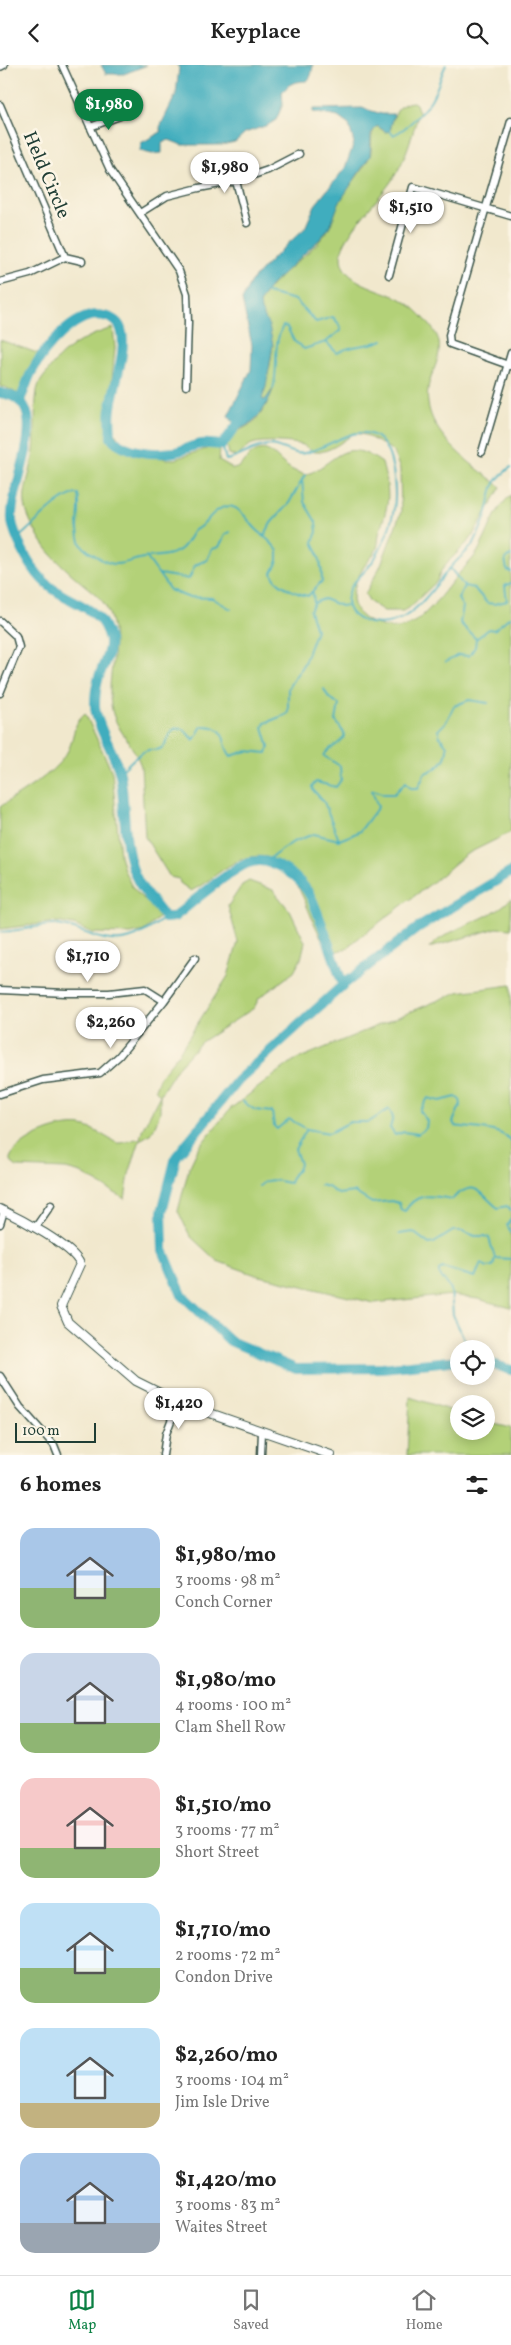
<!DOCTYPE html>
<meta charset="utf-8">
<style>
body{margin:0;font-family:Vollkorn,serif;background:#f2f2f2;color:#222;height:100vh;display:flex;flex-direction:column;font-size:19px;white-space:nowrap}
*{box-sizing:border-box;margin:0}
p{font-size:16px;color:#767676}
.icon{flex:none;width:28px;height:28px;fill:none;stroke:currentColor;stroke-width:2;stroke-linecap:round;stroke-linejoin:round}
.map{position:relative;height:1390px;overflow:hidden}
.drawer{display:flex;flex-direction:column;background:#fff;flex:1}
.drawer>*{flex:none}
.tools{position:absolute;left:450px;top:1275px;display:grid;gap:10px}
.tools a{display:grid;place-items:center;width:45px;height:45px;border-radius:50%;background:#fff;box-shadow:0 2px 12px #0003;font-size:25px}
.scale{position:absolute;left:15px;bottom:12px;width:81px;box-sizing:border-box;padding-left:5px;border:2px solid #1f3d34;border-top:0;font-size:14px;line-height:18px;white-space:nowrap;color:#1f3d34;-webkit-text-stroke:4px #fcf5e5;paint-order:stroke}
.price{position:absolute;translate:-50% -42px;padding:0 11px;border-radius:18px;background:#fff;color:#222;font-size:16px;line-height:32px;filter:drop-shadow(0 1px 2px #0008)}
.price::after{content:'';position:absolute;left:50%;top:30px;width:15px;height:11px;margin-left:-8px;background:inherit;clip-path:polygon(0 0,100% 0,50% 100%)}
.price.active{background:#0b8043;color:#fff}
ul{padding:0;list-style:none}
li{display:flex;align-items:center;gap:15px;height:125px;padding:0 20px}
li span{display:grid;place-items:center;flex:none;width:140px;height:100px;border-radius:15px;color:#555}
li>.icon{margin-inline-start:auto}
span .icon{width:60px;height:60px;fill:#fffc;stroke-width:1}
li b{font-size:21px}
h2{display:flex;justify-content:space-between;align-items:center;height:60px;padding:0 20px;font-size:21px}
header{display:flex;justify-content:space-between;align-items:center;height:65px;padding:0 20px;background:#fff;font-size:22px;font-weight:600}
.tabs{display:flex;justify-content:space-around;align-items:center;height:70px;border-top:1px solid #e0e0e0;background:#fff;font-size:14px;color:#767676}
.tabs a{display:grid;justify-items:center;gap:2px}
.tabs .active{color:#0b8043}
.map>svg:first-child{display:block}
.green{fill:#b3d178;stroke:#698756}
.water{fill:#40adbe;stroke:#307579}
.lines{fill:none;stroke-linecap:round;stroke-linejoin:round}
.stream{stroke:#40adbe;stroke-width:2}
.river{stroke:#40adbe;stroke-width:10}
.minor-casing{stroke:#3e574b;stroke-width:9}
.tertiary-casing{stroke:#3e574b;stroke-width:10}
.minor{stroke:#fff;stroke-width:6}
.tertiary{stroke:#fff;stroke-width:8}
.labels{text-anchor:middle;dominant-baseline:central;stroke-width:5;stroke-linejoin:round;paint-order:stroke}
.street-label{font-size:19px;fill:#1f3d34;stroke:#fcf5e5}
</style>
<header><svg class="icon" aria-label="back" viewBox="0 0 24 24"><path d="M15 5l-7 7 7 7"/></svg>Keyplace<svg class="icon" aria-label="search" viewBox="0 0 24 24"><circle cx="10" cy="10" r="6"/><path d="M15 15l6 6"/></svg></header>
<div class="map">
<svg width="511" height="1390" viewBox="0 0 511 1390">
<rect width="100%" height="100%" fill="#fcf5e5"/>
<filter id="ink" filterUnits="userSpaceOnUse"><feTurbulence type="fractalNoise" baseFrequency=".02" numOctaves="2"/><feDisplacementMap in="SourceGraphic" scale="10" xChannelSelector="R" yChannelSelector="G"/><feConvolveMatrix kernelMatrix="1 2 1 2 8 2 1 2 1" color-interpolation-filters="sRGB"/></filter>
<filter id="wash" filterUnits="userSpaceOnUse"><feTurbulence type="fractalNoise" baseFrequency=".0096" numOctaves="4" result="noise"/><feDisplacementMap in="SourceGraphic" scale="20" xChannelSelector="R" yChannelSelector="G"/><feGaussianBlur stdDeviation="1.12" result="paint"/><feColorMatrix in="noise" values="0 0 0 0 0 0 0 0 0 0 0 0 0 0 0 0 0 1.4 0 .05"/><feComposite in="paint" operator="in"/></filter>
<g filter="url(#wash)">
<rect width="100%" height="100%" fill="#f1e8cd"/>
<path class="green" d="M413,37L416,39L419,48C412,69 406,94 394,112C382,132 342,170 341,190C339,218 383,224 401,234C415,242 428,256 436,269C444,283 436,299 431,312C413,361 469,397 501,422L470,475L450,495L441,506L437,516L409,543L403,546H384L370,537L365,529L380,502L401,447L400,404L393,387L389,383L365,370L354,368C345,375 329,388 316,387C310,387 308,382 303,380C293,377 262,375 252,379C247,381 242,388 237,392L229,389L227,380C232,363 250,365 259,351C265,344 268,334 272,326L265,335L262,334C266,313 275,293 271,271C269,261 257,245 261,236C277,204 317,190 332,157C334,153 334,147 336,143C345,125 360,110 369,93C375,82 367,71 377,61L385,67L390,66C393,52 397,38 413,37Z
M113,263L115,283L108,355L120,376L125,381L166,394H175L215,381L220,384L219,396L233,404C244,403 245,392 254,387C269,378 277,395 288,402C293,406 300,408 306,410C339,396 343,370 382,398C390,429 390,435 380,465C378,471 379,477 377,483C374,491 366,497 362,505C343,538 355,557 391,563C418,567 442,528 457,511C463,503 471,497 477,488C489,469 493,445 511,430V767L465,790L433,817L356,875L348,883L334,887C304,868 304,774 243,794C223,801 210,817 191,826L180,818L179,814L170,812L145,772L141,701C134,679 114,664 111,640C106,608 122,580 108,546C103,534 93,527 83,519C67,505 50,491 39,472C14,431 28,427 34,386C36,366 34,345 37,326C38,319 42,314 46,309C62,284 85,271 113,263Z
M0,275L40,289L26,313L22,331L5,322H0Z
M85,648L112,707L120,790L124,805L131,820L140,831L164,848L144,866L131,869L93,868L74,860L56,857L0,864V742C22,726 51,712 66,689C75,676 71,659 85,648Z
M249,816L273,825L290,846L305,877L301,894L294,907L259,933L254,943L201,977L177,1003L160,1030V1048L154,1063L150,1069L140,1075L129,1109L125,1134L81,1108L66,1104L17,1102L13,1099L10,1093C18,1074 65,1055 86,1062C96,1065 107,1073 117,1078C126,1079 132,1073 140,1074L142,1065L160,1030L155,1024L159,1013L178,989L228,911L238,877L228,841L242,820Z
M511,834V864L497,863L429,883C451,860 488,857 511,834Z
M511,920V1243L478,1234L452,1230L374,1238L256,1210L217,1196L190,1171L178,1146L189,1103L198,1084L207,1072L230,1044L293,996L458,927Z
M410,1332L459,1348V1366H486V1357L511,1363V1390H407Z"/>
<path class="water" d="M101,0H147L124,9H106Z
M177,0H313C310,24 305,12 291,19C288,20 285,25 282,27L283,39L276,55L268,60L245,68L235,77L222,80H182L169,75L162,78V88L152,89L140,86L141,78L161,67L160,62L176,29L179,3Z
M362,43L382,49H394L390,66L386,67L377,61L371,69L370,91L339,138L332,157L322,172L270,221L260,237L261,245L269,261L273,280L266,322L262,334L265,335L273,324C267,342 258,356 240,364L228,351L251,305L252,280L242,235L251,216L280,186L305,163L315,140L345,103L354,78L349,60L338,52L313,47V44Z"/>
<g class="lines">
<path class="stream" d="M390,66L393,70C406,65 428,43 434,29C439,20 441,9 446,0
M267,228L295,235L316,257L333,252L338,258L341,265L326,277L304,284L294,276L287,262L283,261C272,279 279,304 273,324
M326,277L337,288C355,278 365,283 383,275
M222,380L226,395C241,393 253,381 269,380C281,380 292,391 305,388C321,384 333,376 347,371C387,356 394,398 395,427C396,454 381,491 362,509C321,547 374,575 410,548C427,535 437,518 450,503C457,494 468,487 474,478C478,470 483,459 486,450C494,425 487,420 511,402
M265,470L271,458L289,438L305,410
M18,473C32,463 61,428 78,429C82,445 74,462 81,479C83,483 89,486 93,489C116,507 124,496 148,492C158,491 172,491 181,484C187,479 190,471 194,465C206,461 208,451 218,445C236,433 245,453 256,464C263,471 272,477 278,486V496L272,508C274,519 297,529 308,531L322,516C322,502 320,489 313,477L317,467L316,457L304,437L302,414
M511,491L505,494L507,505L511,507
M147,493L170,525L187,532L212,533L231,544
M450,503L464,521L474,523L487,538L494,539L507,536L505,521L511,518
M159,509L189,514L195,500L207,495L212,484L219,482L225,470L230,467
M464,521L458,534L463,542L460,558L476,574
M314,538L324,534L341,541L348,540
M476,574L489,564L494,565L511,551
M446,597L458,590L469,591L475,582L476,574
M324,624L329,633L339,639L336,656L345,670C341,681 328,681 324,691L340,701L341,715L336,722L316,717L312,721L313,725L324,737L339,775
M119,708C127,701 137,688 148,685C154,684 157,687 163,682C169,676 168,667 176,663L183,664L194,675L202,661C231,661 219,677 231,691L247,686L267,688L269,682L263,662L265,658L285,650L288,647V623L304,598L316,565L310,546L314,538L313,528
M266,796L293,777L314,769L339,775L352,770L360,766L378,742L372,726L374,725L384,729H394L406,717L411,723H418L425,708C437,704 448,696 447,681L440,672L438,665L446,657L454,641L469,635L488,638
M0,867C18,867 36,860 54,860C67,860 79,866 91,870C124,883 139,871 165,853
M242,1036L255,1045L272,1047L274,1061L277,1064L289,1054L307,1064L329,1068L350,1057H369L389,1044L393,1052L390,1063L395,1070L404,1067L418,1069L426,1063L427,1056L420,1046L428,1033L440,1036L456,1032L460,1035L461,1039L453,1057L455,1061C471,1064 500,1062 511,1076
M320,1120L328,1122L338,1129L354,1127L372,1138L391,1136L399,1138L401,1145L405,1146C417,1126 432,1131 452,1134C476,1112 480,1129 498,1143L507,1141L511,1145
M259,1121C269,1111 278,1117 290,1118L293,1109L298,1105L300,1099L295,1084L307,1064
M511,1154L507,1160L511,1167
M399,1169L413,1167L429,1179L434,1178L453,1166H463L475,1171H485L489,1173L495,1193L493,1201L487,1202L481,1198L475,1212L443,1203L439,1205V1209L451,1224L453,1250L469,1284
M495,1193L511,1194"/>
<path class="river" d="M0,328C62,335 3,429 13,461C19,481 32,506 47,519C69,540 102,539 109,575C111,588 101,603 98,615C96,622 95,633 95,641C96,661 115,688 120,709C126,740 122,788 138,816C145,829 157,841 165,853L174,852C193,837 227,807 248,798C272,789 302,813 312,834C324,862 333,892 343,920
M19,336C25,326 26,318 31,308C43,285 76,244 104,251C111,252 119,257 121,264C128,284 113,322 111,343C109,353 111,363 111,373C127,388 153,390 175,387C184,385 193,380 202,379C208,378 215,380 222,380L244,351
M459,1295L382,1303L296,1304L230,1276L182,1230L163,1185L162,1147L176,1092L237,1016L343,920L419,862L511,807
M486,1297L511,1305"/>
</g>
</g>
<g filter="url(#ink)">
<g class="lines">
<g class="minor-casing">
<path id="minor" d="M62,0L110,105L179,206L187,229L188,257L186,321
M0,2L4,0
M0,40L65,192L82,196
M511,56L449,270L450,279L511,301
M90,62L120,51
M236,116L247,158
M140,148L167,131L199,123L236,116L268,105L299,89
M389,210L413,122L511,151
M0,217L30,209L65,192
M482,387L511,288
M0,556L16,571L19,582L0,628
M0,925L66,928H109L145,924L164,936
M0,1029L43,1015L100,1008L119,991L164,936L195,893
M0,1159L4,1146
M35,1163L51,1140
M0,1311L20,1342L54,1380L58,1390
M163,1390L166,1369L178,1337
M261,1390L262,1367"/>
</g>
<g class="tertiary-casing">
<path id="tertiary" d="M0,1144C19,1153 73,1181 80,1199L61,1241L68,1257L136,1316L178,1337L331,1390"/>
</g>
<use href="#minor" class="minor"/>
<use href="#tertiary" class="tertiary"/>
</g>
</g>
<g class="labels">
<g class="street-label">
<text transform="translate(46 110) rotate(67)">Held Circle</text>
</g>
</g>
</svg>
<div class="tools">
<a><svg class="icon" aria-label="locate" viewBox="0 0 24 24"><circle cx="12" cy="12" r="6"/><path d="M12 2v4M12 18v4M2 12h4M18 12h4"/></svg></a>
<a><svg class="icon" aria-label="layers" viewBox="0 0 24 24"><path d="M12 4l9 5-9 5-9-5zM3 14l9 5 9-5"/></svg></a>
</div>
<div class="scale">100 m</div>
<b class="price active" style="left:109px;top:66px">$1,980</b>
<b class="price" style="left:225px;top:129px">$1,980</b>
<b class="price" style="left:411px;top:169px">$1,510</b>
<b class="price" style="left:88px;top:918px">$1,710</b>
<b class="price" style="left:111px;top:984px">$2,260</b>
<b class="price" style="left:179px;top:1365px">$1,420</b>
</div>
<section class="drawer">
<h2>6 homes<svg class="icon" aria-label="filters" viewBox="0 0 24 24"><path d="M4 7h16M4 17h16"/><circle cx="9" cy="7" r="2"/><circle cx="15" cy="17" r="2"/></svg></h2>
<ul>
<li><span style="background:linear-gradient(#a9c7e8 60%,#8fb573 0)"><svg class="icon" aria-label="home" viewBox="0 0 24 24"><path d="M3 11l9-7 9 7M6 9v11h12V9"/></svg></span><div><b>$1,980/mo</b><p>3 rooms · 98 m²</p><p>Conch Corner</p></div></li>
<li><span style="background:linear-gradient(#c9d6e8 70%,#8fb573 0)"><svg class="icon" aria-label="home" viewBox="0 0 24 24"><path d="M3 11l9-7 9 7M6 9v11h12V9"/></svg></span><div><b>$1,980/mo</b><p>4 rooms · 100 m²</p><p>Clam Shell Row</p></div></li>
<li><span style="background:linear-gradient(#f6c9c9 70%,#8fb573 0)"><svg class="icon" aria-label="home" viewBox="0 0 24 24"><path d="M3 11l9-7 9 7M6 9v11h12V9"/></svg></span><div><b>$1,510/mo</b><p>3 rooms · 77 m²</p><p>Short Street</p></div></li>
<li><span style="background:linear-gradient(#bfe0f5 65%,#8fb573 0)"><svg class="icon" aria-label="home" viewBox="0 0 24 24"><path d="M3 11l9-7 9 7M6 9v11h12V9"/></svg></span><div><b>$1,710/mo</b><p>2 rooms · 72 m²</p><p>Condon Drive</p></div></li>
<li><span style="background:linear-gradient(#bfe0f5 75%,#c2b280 0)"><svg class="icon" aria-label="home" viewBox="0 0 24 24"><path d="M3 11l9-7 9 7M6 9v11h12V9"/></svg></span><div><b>$2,260/mo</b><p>3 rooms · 104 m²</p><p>Jim Isle Drive</p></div></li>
<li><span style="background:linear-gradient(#a9c7e8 70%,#9aa5b1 0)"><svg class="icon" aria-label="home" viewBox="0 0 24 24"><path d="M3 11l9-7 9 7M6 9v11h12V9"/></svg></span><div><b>$1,420/mo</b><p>3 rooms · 83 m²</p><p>Waites Street</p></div></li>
</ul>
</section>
<nav class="tabs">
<a class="active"><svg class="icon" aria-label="map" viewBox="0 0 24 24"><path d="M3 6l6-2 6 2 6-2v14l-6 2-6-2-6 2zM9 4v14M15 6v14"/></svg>Map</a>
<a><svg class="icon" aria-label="saved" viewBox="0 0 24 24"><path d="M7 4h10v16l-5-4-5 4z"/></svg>Saved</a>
<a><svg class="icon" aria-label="home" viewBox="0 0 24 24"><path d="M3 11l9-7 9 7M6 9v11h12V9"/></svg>Home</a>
</nav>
